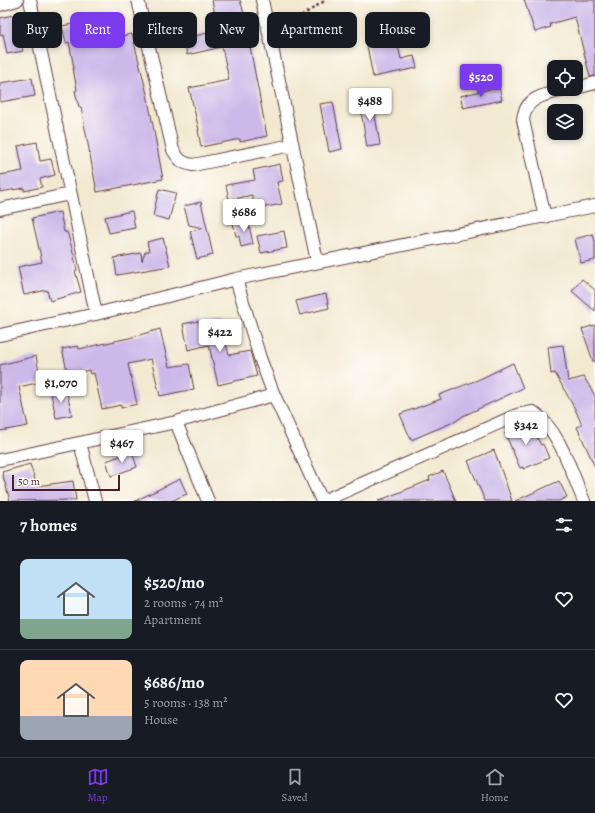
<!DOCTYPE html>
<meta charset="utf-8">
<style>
body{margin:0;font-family:Alegreya,serif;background:#20242c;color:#f1f3f6;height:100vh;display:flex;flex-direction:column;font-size:15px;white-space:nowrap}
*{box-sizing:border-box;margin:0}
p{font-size:13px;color:#9ea1a6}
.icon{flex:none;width:22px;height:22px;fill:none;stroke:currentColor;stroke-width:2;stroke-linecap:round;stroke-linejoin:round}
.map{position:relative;height:501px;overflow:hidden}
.sheet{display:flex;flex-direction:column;background:#171b24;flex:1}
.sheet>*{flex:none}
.guide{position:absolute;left:12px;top:12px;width:571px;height:36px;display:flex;gap:8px}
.fabs{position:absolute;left:547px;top:60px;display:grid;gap:8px}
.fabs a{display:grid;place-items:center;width:36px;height:36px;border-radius:8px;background:#171b24;box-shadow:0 2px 6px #0003;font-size:20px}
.scale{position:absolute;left:12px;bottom:10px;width:108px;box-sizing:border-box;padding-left:4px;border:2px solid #4a1f2b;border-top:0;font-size:11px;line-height:14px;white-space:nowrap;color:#4a1f2b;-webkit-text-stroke:3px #fdfcf7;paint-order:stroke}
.price{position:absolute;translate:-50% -34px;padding:0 9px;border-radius:4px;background:#fff;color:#222;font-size:13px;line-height:26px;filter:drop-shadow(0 1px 2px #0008)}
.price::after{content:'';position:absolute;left:50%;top:24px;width:12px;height:9px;margin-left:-6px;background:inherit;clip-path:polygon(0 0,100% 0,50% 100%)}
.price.on{background:#7c3aed;color:#fff}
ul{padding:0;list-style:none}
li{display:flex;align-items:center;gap:12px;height:100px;padding:0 20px}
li+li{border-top:1px solid #363941}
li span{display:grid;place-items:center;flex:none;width:112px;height:80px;border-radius:8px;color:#555}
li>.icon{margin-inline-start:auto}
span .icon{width:48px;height:48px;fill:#fffc;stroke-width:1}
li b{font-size:17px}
h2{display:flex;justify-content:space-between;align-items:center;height:48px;padding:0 20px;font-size:17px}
.chip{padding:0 14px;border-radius:8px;background:#171b24;box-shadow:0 2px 6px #0003;font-size:14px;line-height:36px}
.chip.on{background:#7c3aed;color:#fff}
.menu{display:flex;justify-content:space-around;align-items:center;height:56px;border-top:1px solid #363941;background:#171b24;font-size:11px;color:#9ea1a6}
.menu a{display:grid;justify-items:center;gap:2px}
.menu .on{color:#7c3aed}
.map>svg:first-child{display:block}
.building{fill:#ccb9ea}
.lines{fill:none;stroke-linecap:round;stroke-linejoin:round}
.street-casing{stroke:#633d44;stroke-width:14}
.path{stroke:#633d44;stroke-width:2.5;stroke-dasharray:3 3;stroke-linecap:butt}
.street{stroke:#fff;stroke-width:12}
</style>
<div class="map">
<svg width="595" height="501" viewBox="0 0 595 501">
<rect width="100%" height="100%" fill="#fdfcf7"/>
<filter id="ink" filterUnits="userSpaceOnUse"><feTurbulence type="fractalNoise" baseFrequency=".025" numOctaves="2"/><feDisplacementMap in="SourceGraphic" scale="8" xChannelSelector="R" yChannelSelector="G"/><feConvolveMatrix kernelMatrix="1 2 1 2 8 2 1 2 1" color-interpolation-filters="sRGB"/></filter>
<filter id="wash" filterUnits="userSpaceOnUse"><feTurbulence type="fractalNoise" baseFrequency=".012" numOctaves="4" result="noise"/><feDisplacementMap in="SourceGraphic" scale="16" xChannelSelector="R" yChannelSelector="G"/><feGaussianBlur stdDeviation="0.9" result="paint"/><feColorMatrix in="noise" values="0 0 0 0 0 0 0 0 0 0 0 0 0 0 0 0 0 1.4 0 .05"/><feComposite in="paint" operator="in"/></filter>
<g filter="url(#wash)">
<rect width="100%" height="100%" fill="#f2e9d0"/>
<g id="blocks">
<path class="building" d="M212,0H240L243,10L267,136L240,142V139L201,147L198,130H199L189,88L229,80L222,47L187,55L184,38L218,31Z
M524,0H595V76L590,77L575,17L550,24L551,27L535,32Z
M13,15L23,51L7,54L3,34L0,35V18Z
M89,21L93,42L132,34L147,94L163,179L97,192L81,107H79L75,91L77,90L73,68H74L69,42L66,43L62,26Z
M395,33L401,59L414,56L417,68L373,77L366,40Z
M32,78L35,96L0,102V83Z
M499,87L502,100L463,108L460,96Z
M372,97L380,145L367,147L359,99Z
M333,102L342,149L329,152L320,104Z
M37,142L40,161L51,159L55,175L40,179L42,187L24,191V188L0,192V175L23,171L18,146Z
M280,164L283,181L277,182L282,204L255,209L252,195L229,200L226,185L255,180L253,170Z
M159,189L176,193L169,220L153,216Z
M201,202L213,255L197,259L190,231L203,228L189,225L184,206Z
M132,211L135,228L109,233L105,217Z
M60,212L64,232H67L72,248L77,270L75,271L81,292L50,301L47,290L24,295L18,267L42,262L32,218Z
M248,220L253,244L241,247L239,236H236L233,223Z
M284,231L287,248L261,253L257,236Z
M593,234L595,242V260L581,263L575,239Z
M163,238L170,266L117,275L114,258L141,253L142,261L145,252L149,251L147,242Z
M582,279L595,290V311L572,291Z
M326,294L329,308L300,315L296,301Z
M198,321L200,327L220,321L229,355L250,351L257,376L218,385L209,345L188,350L183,324Z
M595,325V361H593L582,329Z
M160,329L169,367L189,364L194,389L160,396L151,359L128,364L137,404L121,408V405L102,409L94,373L90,374L89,370L68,375L62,349L78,346L79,349L129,338Z
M563,345L568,381L584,377L595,396V467L577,427L582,425L575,409L555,373L551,374L548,347Z
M36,356L41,382L19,387L28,426L0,431V365Z
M513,363L523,388L463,416L456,421L411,440L400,414L441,399L439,395L480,379Z
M66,389L72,415L56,418L51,393Z
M528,421L541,445L543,444L549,458L523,469V467L520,468L505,433Z
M494,450L503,475L512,501H485L468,461Z
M132,452L137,467L111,476L106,461Z
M30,464L37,486L73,481L76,500L10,501L2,472Z
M443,471L456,501H378L430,480L429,477Z
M180,479L187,494L171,501H135Z
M559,481L567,497L559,501H515Z"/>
</g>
</g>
<g filter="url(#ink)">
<use href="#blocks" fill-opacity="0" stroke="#633d44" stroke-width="1"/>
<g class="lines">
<g class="street-casing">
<path id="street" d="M30,0L96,314
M138,0L173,150C179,160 182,163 193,165L292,145
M262,0L317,261
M0,5L17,0
M576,88L595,83
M0,209L70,194
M545,217L523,120C525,95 549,94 570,89
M236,279L260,358L274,395L322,501
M0,335L96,314L236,279L595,206
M176,422L208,501
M80,443L95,501
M0,460L176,422L274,395
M323,501L517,415L533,412C560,430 571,472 584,501"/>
</g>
<path class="path" d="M281,29L326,0"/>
<use href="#street" class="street"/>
</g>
</g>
</svg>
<div class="fabs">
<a><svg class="icon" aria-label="locate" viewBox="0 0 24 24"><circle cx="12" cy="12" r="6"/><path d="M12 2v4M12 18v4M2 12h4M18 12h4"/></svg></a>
<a><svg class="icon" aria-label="layers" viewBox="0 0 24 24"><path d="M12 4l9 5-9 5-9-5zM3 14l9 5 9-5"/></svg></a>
</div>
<div class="scale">50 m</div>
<b class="price on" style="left:481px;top:98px">$520</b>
<b class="price" style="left:370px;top:122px">$488</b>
<b class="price" style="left:244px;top:233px">$686</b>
<b class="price" style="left:220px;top:353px">$422</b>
<b class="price" style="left:61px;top:404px">$1,070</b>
<b class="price" style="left:526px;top:446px">$342</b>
<b class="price" style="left:122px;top:464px">$467</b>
<div class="guide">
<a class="chip">Buy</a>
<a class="chip on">Rent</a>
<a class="chip">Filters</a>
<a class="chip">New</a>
<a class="chip">Apartment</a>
<a class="chip">House</a>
</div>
</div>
<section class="sheet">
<h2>7 homes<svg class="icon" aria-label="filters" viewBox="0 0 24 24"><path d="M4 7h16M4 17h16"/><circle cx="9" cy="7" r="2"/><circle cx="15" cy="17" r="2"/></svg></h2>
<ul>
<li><span style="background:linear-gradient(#bfe0f5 75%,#7fa58c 0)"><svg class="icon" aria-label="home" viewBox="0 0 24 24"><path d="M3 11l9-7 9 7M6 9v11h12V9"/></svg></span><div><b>$520/mo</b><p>2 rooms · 74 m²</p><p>Apartment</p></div><svg class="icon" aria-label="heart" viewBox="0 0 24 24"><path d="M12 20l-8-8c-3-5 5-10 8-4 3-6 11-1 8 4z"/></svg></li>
<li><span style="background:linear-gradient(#ffd9b3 70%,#9aa5b1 0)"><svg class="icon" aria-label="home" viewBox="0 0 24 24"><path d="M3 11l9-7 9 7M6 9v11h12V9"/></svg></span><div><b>$686/mo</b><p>5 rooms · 138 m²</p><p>House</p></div><svg class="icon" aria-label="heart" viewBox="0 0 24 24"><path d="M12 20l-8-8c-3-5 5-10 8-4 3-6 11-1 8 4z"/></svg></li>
</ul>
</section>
<nav class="menu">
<a class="on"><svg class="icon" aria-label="map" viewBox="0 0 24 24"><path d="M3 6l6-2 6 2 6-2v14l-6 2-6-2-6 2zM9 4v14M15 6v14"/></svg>Map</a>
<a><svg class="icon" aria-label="saved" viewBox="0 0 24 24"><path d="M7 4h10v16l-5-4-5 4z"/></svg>Saved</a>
<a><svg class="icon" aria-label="home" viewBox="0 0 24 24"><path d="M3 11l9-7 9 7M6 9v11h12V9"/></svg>Home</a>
</nav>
